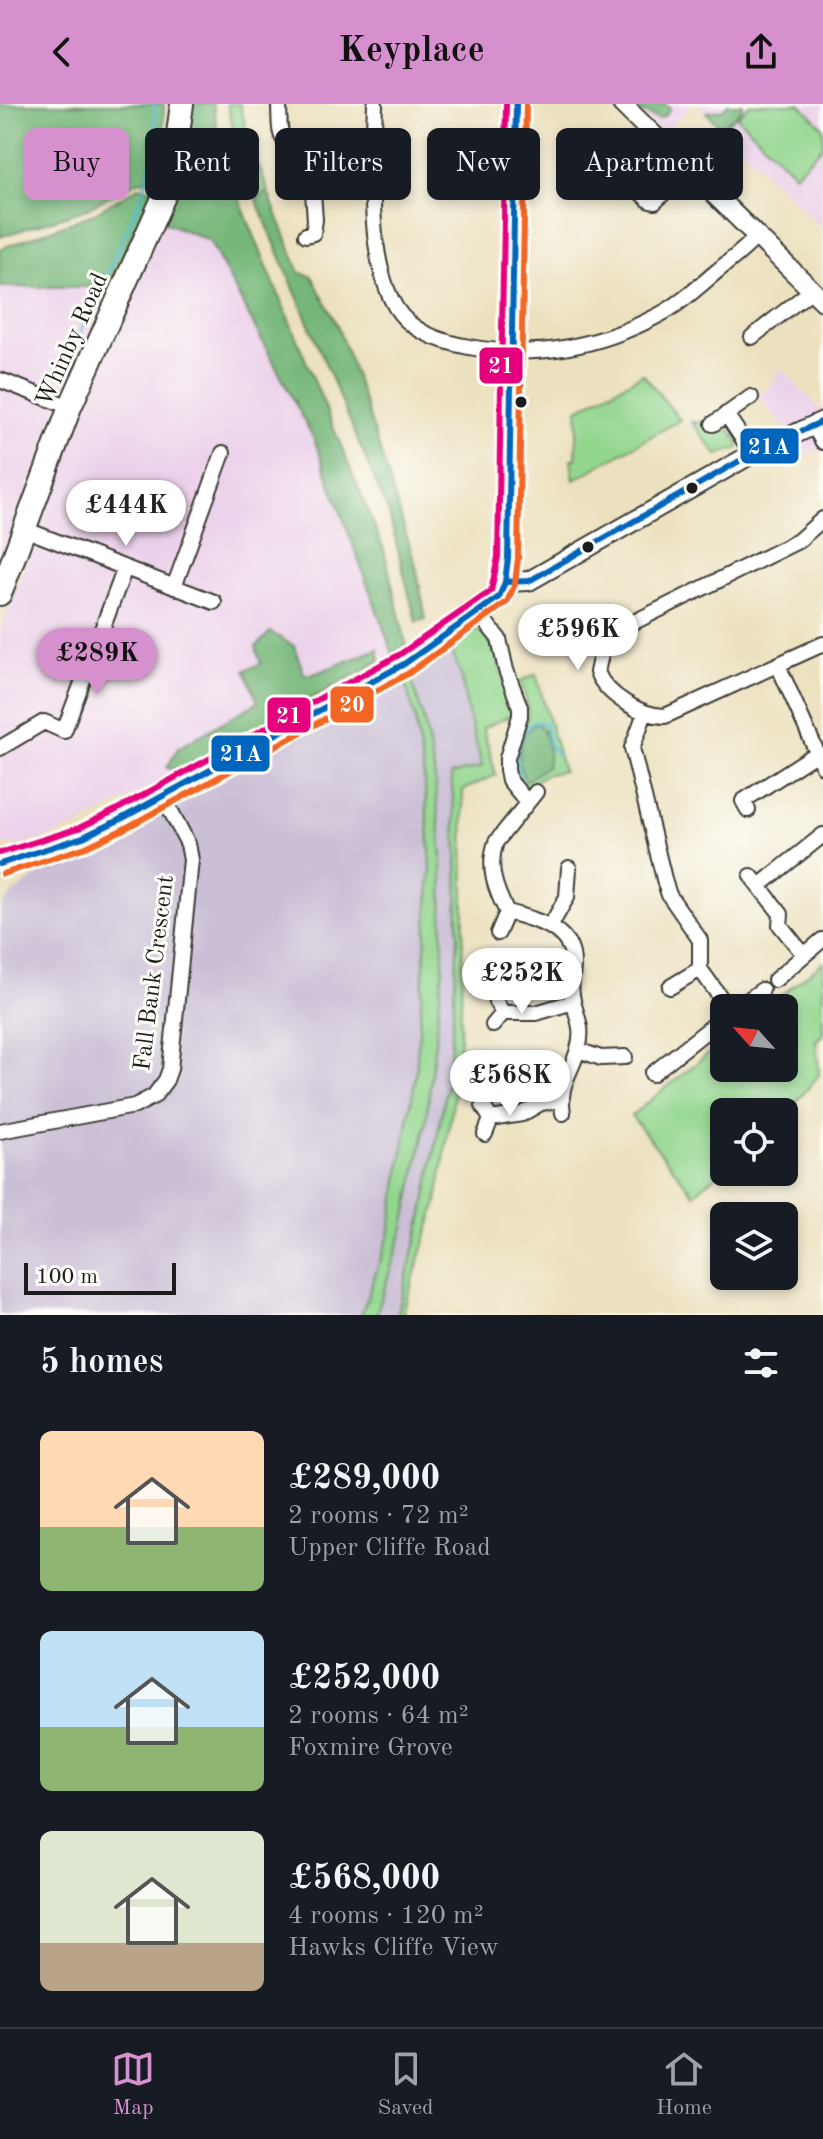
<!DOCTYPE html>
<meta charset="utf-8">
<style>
body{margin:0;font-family:"Old Standard TT",serif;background:#20242c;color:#f1f3f6;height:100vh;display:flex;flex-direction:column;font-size:30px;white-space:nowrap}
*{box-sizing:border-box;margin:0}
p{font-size:26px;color:#9ea1a6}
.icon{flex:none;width:44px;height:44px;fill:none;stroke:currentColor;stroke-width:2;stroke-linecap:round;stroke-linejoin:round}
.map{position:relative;height:1211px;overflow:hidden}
.details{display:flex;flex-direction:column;background:#171b24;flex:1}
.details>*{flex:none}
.guide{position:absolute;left:24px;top:24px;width:776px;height:72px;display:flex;gap:16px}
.needle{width:52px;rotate:297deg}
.controls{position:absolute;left:710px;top:890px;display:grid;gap:16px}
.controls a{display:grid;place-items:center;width:88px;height:88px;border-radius:12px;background:#171b24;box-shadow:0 4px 12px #0003;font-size:40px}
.scale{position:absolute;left:24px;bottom:20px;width:152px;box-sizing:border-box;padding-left:8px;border:4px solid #1c1c1c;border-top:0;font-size:22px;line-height:28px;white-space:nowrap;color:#1c1c1c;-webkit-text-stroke:6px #fdfcf7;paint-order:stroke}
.price{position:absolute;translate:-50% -68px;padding:0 18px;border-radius:28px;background:#fff;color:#222;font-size:26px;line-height:52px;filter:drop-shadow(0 2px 4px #0008)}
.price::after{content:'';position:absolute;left:50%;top:48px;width:24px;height:18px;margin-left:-12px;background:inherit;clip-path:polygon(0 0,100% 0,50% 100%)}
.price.current{background:#d690ce;color:#111}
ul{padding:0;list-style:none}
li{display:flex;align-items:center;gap:24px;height:200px;padding:0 40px}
li span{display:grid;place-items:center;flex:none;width:224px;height:160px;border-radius:12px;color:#555}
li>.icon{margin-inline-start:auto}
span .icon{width:96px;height:96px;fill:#fffc;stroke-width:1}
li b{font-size:34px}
h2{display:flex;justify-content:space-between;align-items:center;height:96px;padding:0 40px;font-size:34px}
.pill{padding:0 28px;border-radius:12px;background:#171b24;box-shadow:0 4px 12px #0003;font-size:28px;line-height:72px}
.pill.current{background:#d690ce;color:#111}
header{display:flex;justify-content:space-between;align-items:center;height:104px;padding:0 40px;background:#d690ce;color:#111;font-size:36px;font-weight:600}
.tab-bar{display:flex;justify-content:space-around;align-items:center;height:112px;border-top:2px solid #363941;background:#171b24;font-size:22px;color:#9ea1a6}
.tab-bar a{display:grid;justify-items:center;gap:4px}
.tab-bar .current{color:#d690ce}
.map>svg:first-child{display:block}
.built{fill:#ecd1ea}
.industrial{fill:#cbbfd5}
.green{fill:#93d68e;stroke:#587955;stroke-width:2;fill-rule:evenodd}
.forest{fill:#76b779;stroke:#496a4a;stroke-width:2}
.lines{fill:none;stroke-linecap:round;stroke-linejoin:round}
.stream{stroke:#4eb7cc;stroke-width:3}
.minor-casing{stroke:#3b3a34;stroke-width:18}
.major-casing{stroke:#3b3a34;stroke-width:22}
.highway-casing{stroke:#3b3a34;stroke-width:26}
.minor{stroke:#fff;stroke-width:14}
.major{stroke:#fff;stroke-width:18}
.highway{stroke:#fff;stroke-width:22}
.bus-1-casing{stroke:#fdfcf7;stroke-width:12}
.bus-2-casing{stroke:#fdfcf7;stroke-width:12}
.bus-3-casing{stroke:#fdfcf7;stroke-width:12}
.bus-1{stroke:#0065bd;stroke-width:6}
.bus-2{stroke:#f26522;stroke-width:6}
.bus-3{stroke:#e5007d;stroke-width:6}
.bus-dot{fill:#1c1c1c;stroke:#fdfcf7;stroke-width:3}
.labels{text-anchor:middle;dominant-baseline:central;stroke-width:6;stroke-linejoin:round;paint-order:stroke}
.street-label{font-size:24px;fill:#1c1c1c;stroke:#fdfcf7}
.line-badge{stroke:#fdfcf7;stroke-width:3}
.badge-label{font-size:22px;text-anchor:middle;font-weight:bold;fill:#fff}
</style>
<header><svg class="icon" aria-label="back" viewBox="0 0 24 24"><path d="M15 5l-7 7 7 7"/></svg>Keyplace<svg class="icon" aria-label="share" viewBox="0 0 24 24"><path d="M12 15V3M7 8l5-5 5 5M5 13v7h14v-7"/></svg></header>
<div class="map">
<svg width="823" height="1211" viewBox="0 0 823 1211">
<rect width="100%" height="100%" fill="#fdfcf7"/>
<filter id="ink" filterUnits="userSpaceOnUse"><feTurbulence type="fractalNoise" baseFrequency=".0125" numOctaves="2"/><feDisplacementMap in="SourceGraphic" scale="16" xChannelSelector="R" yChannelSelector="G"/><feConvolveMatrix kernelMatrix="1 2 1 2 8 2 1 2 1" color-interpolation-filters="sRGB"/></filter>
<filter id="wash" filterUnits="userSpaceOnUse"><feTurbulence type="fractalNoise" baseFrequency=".006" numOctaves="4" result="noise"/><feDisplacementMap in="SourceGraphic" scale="32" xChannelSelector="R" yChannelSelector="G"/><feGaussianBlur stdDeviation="1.8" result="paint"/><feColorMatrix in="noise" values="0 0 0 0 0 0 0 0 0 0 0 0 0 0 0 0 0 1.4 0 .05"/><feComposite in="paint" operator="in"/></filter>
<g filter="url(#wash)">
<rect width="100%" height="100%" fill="#ece1bf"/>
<path class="built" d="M631,0H692L663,30Z
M697,0H823V119L821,123Z
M164,118L209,136L314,335L393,550L78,722L24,741H0V527L83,308Z
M0,183H108L51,320L0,460Z
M782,265L823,309V351L818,344L791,358L779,332L788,327L758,293L777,275L774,271Z"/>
<path class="industrial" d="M448,538L461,571L467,605L482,662L451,671L457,746L458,832L449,970L422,1114L398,1208L397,1211H376L404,1123L426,1018L443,865L444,802L425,621L409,566Z
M403,570L415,614L424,673L431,763L416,969L389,1131L361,1211H0V804L13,789L49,763L169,701Z"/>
<path class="green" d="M227,0H240L247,30L268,87L256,95L242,57Z
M750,0H800L823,23V42L795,70L737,13Z
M659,48L678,66L653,91L638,81L639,73Z
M643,270L680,316L574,376L571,355H576L578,305Z
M692,318L724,319L738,336L739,344L717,351Z
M470,526L481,527C498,541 504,582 512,604L510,612L483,624L496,671L463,686L464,810L459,962L437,1098L402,1211H397L422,1114L449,970L458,832L457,746L451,671L482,662L467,605L461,571L449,540Z
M409,566L425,621L434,667L442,752L443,865L426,1018L404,1123L376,1211H361L389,1131L416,969L431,763L424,673L415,614L403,570Z
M536,570L563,667L544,671L527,683C497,667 527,630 528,607C528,598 523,586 520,577ZM530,623L544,626L545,639L519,653Z
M823,858V931L816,936L819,971L784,1013V1008H724V1064L694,1090L631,1012L724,937V964H784V904H765Z"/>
<path class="forest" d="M0,0H164L163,40L158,74L138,77L84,106L0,133Z
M192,0H213L223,56L384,446L407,544L393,550L314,335L209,136L164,118Z
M631,0H665L670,5L666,11L659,15L640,8Z
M728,0H743C740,12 730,16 720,23L706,8L722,6Z
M139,83L154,86L108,183H0V145L91,111Z
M268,88L300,169L312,172L337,221L366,302L416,462L426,515L416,518L389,410L256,95Z
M270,528L294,542L304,570H314L378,545L380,557L182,666L167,664L178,644L258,598L245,566L261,560L256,543Z
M537,619C547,627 550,650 547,662L526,677C515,660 518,630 537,619Z"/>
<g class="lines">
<path class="stream" d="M71,248L142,92L156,42L155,0
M520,674C514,655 517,631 534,618L545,619L549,641L556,650"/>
</g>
</g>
<g filter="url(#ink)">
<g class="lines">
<g class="minor-casing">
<path id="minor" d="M279,0C280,38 278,35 310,55L311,61L315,116L313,129L306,131
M375,0C373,59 365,152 396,204C411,228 442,238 469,243C534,255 599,243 657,212C679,201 697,184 716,168C729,157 745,146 757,132
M663,40L631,73L633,82L650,97L655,98L688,65
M752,233L812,186
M0,276L70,303
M726,310L748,343L750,351
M713,320L751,293
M814,323L823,338
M823,415L798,437L622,524L602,546L597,568C606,591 641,612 665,612L823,540
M24,425L214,498
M505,478L516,0
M174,483L223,349
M479,510L499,535L506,566L520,603V612L507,654V666L509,676L527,698
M778,561L823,662
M645,609L632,644L665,779L669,791L700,836V865L728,904
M0,644L44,618L64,627L125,464
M748,706L743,697L817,649
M751,772L781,810L780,821L804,851
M759,782L823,731
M507,808C535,816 573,823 573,860C573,871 570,881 572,891C575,912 585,922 578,945C571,971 558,979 563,1009
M551,821L567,793L569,764
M498,829L507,808C495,785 487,763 496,738L536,688
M775,876L822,836
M670,883L700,865
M737,904L762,886
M503,909H536L573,898
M493,921L503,909L496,898
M578,946L601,954L625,953
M652,970L724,913
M483,1002L491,1015L485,1030
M491,1015L522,1010L541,999L560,996
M0,1027L135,1002L154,992L166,976L170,965L191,756L188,740L163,692"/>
</g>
<g class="major-casing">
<path id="major" d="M622,0L823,197
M0,760L83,733L119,716L404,560L494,499L505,478L529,477L750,351L823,317"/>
</g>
<g class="highway-casing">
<path id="highway" d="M0,490L70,303L164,92L175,52L182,0"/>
</g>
<use href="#minor" class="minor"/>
<use href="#major" class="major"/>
<use href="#highway" class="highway"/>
<g class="bus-1-casing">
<path id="bus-1" d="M505,478L529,477L750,351L823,317
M0,760L83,733L119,716L404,560L499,493L505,478L508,454L516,0"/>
</g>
<g class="bus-2-casing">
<path id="bus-2" d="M3,770L86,743L124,725L409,569L507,498L515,480L518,454L526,0"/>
</g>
<g class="bus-3-casing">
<path id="bus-3" d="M0,749L79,724L114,707L399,551L491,487L498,453L506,0"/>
</g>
<use href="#bus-1" class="bus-1"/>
<use href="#bus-2" class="bus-2"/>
<use href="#bus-3" class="bus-3"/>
</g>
</g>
<g class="bus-dot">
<circle cx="521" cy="298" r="7"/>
<circle cx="692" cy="384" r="7"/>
<circle cx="588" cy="443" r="7"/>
</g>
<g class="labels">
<g class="street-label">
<text transform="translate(73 236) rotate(-66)">Whinby Road</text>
<text transform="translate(155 869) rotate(-83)">Fall Bank Crescent</text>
</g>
</g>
<g class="line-badge">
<rect x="478" y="242" width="46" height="39" rx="8" fill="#e5007d"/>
<rect x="739" y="323" width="61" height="38" rx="8" fill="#0065bd"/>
<rect x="329" y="581" width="46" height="39" rx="8" fill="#f26522"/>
<rect x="266" y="592" width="46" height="38" rx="8" fill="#e5007d"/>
<rect x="210" y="630" width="61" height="39" rx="8" fill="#0065bd"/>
</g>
<g class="badge-label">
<text x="501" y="269">21</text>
<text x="769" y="350">21A</text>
<text x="352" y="608">20</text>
<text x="289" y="619">21</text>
<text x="241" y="657">21A</text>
</g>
</svg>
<div class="controls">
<a><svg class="needle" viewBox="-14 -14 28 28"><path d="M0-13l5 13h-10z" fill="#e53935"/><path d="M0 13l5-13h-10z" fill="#9ea1a6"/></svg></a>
<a><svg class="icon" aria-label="locate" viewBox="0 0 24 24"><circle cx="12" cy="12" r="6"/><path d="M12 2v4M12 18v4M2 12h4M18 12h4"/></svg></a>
<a><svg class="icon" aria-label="layers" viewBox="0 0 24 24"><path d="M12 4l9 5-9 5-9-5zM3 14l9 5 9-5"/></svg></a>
</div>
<div class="scale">100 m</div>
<b class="price" style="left:126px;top:444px">£444K</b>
<b class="price" style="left:578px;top:568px">£596K</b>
<b class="price current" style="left:97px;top:592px">£289K</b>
<b class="price" style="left:522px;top:912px">£252K</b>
<b class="price" style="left:510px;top:1014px">£568K</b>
<div class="guide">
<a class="pill current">Buy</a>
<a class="pill">Rent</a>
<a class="pill">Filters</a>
<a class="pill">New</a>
<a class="pill">Apartment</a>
</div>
</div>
<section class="details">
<h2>5 homes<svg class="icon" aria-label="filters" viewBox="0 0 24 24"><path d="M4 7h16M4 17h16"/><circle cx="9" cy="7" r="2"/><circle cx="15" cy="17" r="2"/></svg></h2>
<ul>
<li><span style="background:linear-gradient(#ffd9b3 60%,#8fb573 0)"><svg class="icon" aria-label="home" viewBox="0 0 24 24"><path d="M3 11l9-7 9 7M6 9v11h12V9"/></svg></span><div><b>£289,000</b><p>2 rooms · 72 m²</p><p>Upper Cliffe Road</p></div></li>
<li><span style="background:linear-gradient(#bfe0f5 60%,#8fb573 0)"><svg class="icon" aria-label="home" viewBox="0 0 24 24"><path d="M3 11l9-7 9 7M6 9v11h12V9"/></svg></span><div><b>£252,000</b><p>2 rooms · 64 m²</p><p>Foxmire Grove</p></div></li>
<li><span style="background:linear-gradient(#dfe7d0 70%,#b9a48a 0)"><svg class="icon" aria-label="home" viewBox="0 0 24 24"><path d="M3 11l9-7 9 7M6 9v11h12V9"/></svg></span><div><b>£568,000</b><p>4 rooms · 120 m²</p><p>Hawks Cliffe View</p></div></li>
</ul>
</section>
<nav class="tab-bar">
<a class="current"><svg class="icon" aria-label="map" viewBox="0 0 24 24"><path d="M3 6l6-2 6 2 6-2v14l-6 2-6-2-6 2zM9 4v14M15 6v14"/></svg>Map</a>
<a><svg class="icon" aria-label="saved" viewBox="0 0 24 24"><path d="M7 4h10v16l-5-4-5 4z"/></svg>Saved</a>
<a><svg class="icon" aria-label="home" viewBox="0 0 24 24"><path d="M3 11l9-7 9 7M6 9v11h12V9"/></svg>Home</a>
</nav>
